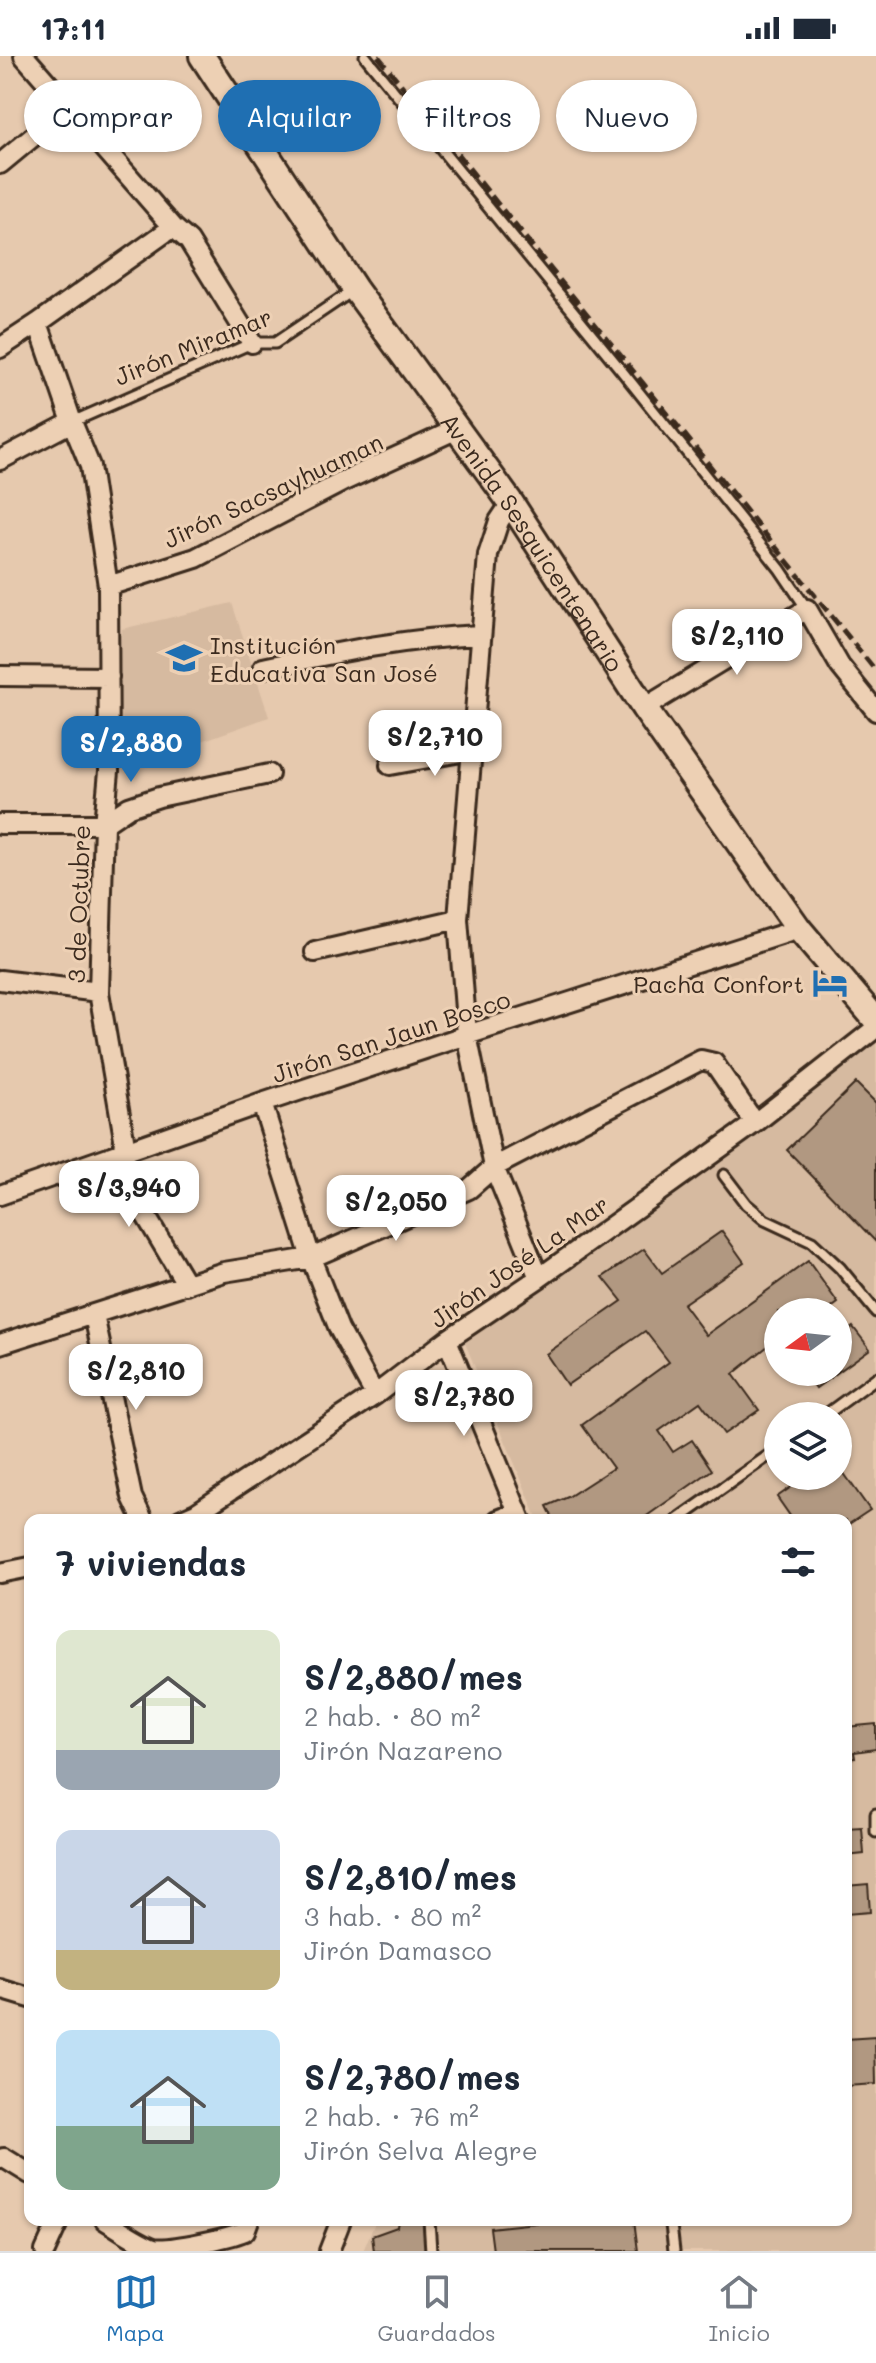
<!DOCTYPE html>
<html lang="es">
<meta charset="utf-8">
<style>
body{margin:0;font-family:Mali,sans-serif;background:#f2f2f3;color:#1f2937;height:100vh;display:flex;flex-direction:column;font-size:30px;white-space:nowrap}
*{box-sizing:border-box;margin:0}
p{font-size:26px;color:#747a83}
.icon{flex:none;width:44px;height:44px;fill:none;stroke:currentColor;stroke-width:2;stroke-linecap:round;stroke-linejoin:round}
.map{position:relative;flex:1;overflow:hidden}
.side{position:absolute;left:24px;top:1458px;width:828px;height:712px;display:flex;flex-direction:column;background:#fff;border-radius:16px;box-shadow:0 2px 6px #0004}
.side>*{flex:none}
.top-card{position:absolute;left:24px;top:24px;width:828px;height:72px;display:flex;gap:16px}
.needle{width:52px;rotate:255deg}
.buttons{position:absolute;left:764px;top:1242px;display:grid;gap:16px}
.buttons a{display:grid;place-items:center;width:88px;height:88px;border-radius:50%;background:#fff;box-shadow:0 2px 6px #0004;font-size:40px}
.price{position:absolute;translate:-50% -68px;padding:0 18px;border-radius:16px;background:#fff;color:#222;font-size:26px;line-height:52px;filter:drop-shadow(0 2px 4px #0008)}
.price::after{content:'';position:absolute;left:50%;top:48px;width:24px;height:18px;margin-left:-12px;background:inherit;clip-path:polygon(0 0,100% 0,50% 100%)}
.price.active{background:#1f6fb2;color:#fff}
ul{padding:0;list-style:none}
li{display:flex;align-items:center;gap:24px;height:200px;padding:0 32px}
li span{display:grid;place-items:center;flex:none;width:224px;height:160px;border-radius:16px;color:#555}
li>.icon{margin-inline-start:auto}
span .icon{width:96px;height:96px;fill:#fffc;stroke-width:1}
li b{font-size:34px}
h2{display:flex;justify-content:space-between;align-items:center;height:96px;padding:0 32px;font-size:34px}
.chip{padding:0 28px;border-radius:36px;background:#fff;box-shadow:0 2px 6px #0004;font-size:28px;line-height:72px}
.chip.active{background:#1f6fb2;color:#fff}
.status{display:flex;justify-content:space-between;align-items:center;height:56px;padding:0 40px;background:#fff;direction:ltr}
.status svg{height:22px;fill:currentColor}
.dock{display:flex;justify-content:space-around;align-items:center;height:112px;border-top:2px solid #e0e1e3;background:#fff;font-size:22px;color:#747a83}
.dock a{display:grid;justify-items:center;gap:4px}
.dock .active{color:#1f6fb2}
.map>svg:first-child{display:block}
.built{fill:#d6baa0;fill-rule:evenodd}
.building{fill:#b19881;stroke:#3b2a1e;stroke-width:2}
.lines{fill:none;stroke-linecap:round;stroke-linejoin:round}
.service-casing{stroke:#3b2a1e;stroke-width:15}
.minor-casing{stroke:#3b2a1e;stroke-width:24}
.tertiary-casing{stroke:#3b2a1e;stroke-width:30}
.service{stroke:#edd0b4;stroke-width:9}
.minor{stroke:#edd0b4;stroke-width:18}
.tertiary{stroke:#edd0b4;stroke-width:24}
.rail{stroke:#3b2a1e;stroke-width:5;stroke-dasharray:12 6;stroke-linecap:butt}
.labels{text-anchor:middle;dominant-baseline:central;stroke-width:6;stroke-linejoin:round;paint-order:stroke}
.street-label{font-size:24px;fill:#3b2a1e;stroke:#edd0b4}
.poi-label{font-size:24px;fill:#3b2a1e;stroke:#edd0b4;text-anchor:start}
</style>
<div class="status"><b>17:11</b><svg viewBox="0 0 49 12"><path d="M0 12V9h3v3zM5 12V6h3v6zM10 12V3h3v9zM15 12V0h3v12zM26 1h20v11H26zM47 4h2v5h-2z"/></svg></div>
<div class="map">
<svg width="876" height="2195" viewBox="0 0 876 2195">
<rect width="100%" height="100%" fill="#e6c9ae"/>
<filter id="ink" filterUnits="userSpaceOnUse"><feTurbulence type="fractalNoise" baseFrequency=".0125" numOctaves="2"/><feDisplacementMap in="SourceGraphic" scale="16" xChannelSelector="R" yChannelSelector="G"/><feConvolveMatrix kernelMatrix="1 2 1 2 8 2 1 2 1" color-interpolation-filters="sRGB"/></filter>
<g filter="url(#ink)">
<path class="built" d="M232,547L269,661L129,711L117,631L122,573Z
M876,988V2195H363L376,2164H846V1464H538L465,1287L672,1139ZM778,1256H838V1316H778ZM778,1360H838V1420H778Z"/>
<path class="building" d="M856,1027L876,1047V1186L787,1094Z
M722,1175L744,1206L683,1248L706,1279L808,1205L838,1247L826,1256H778V1282L733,1318L759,1354L724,1378L700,1346L659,1375L673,1396L692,1384L712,1414L641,1464H554L547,1450L568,1441L613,1412L582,1369L669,1306L645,1275L567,1329L546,1298L622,1245L603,1221L644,1193L662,1217Z
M853,1271L870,1293L816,1332L804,1316H838V1282Z
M838,1409L870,1454L846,1470V1464H793L777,1441L807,1420H838Z
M876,1668V1693L854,1696L855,1702L846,1703V1671Z
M862,1772L864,1798L846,1800V1773Z
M868,1828L870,1856L846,1858V1830Z
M875,1981L876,2028L846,2030V1983Z
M398,2164H430L432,2195H374L372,2180L397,2171Z
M563,2164H634L638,2195H493L490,2172Z"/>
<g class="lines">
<g class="service-casing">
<path id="service" d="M365,0L621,314L780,513L807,553
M72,366L252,287H275L355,233
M724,1119L746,1148L765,1164L812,1186L840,1212L876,1256
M824,1360L876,1322
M677,1464L778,1393
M876,1758V1776
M429,2164L431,2195
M671,2169L674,2195"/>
</g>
<g class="minor-casing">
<path id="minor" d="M24,0L173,171L189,185L252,287
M0,108L69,51
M38,267L72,366L90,410L108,530L109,715L104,768L99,936L124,1082L123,1097L128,1130L187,1229
M0,292L38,267L173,171
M0,404L72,366
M511,447L499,465L488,499L458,863L467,979L494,1111L539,1222
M108,530L196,502L346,424L457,373
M263,612C335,597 406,582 480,579
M0,620L109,621
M644,652L807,553L840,610L876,655
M390,709L472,694
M0,768H104L129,751L159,741L269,718
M315,896L458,863
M0,924L99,936
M262,1047L311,1202L339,1273L375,1339
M0,1139L262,1047L467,979L799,873
M94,1259L132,1441L143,1464
M447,1284L521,1464
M0,1288L224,1216L311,1202L469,1133L494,1111L701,1004L714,1007L755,1067
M180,1464L196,1457L375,1339L447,1284L539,1222L755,1067L876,972
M498,1464L518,1456
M0,1517L30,1511
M0,1933L30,1942
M0,2103L4,2102L30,2118
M105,2164C120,2173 137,2186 154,2192C169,2195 228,2182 245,2175L249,2164
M45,2195L59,2164
M329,2195L341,2164"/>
</g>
<g class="tertiary-casing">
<g id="tertiary">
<path id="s1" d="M202,0L355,233L511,447L644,652L799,873L876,964"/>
</g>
</g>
<use href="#service" class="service"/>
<use href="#minor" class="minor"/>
<use href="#tertiary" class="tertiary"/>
<path class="rail" d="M378,0L876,615"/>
</g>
</g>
<defs>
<g id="school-bare" transform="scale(2.76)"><path d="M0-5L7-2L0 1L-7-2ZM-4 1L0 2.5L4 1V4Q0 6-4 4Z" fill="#1f6fb2" stroke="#edd0b4" stroke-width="2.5" paint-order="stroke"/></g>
<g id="hotel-bare" transform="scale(2.76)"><path d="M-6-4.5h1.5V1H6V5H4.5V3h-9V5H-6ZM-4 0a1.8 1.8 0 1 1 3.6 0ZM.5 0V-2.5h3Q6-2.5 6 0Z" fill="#1f6fb2" stroke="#edd0b4" stroke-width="2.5" paint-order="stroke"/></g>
</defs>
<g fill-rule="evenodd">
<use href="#school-bare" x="184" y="602"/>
<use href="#hotel-bare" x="830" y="927"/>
</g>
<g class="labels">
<g class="street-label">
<text transform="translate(193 290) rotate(-22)">Jirón Miramar</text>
<text transform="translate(273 434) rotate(-25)">Jirón Sacsayhuaman</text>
<text stroke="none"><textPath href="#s1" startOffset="588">Avenida Sesquicentenario</textPath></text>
<text transform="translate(78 848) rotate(-88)">3 de Octubre</text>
<text transform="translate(391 980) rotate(-18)">Jirón San Jaun Bosco</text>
<text transform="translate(519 1205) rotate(-35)">Jirón José La Mar</text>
</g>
<g class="poi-label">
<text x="210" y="588">Institución<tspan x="210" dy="28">Educativa San José</tspan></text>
<text x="804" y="927" text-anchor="end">Pacha Confort</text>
</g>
</g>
</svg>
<div class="buttons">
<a><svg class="needle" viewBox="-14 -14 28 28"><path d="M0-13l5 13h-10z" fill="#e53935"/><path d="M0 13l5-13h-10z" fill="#747a83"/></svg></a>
<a><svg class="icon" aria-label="layers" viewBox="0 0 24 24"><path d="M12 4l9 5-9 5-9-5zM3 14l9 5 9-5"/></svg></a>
</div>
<b class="price" style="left:737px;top:621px">S/2,110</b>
<b class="price" style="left:435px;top:722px">S/2,710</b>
<b class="price active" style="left:131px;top:728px">S/2,880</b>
<b class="price" style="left:129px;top:1173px">S/3,940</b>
<b class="price" style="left:396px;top:1187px">S/2,050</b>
<b class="price" style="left:136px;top:1356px">S/2,810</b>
<b class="price" style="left:464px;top:1382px">S/2,780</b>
<div class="top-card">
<a class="chip">Comprar</a>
<a class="chip active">Alquilar</a>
<a class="chip">Filtros</a>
<a class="chip">Nuevo</a>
</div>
<section class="side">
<h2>7 viviendas<svg class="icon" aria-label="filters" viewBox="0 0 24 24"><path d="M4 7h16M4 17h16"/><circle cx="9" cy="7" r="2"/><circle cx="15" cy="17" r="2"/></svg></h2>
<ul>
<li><span style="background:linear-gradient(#dfe7d0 75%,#9aa5b1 0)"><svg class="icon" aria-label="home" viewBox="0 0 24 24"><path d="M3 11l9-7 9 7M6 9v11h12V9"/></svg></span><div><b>S/2,880/mes</b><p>2 hab. · 80 m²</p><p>Jirón Nazareno</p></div></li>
<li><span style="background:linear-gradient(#c9d6e8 75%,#c2b280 0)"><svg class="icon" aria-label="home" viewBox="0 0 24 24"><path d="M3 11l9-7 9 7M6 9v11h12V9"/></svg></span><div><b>S/2,810/mes</b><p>3 hab. · 80 m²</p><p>Jirón Damasco</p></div></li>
<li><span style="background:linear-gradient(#bfe0f5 60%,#7fa58c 0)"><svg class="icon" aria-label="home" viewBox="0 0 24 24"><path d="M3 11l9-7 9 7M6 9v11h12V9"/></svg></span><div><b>S/2,780/mes</b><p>2 hab. · 76 m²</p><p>Jirón Selva Alegre</p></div></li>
</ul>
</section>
</div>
<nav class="dock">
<a class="active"><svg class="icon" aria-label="map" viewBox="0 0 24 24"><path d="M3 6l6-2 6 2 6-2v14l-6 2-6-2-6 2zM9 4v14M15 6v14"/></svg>Mapa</a>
<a><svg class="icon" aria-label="saved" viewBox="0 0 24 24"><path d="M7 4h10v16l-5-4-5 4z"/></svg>Guardados</a>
<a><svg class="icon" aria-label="home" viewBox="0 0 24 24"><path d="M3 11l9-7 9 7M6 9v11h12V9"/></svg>Inicio</a>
</nav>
